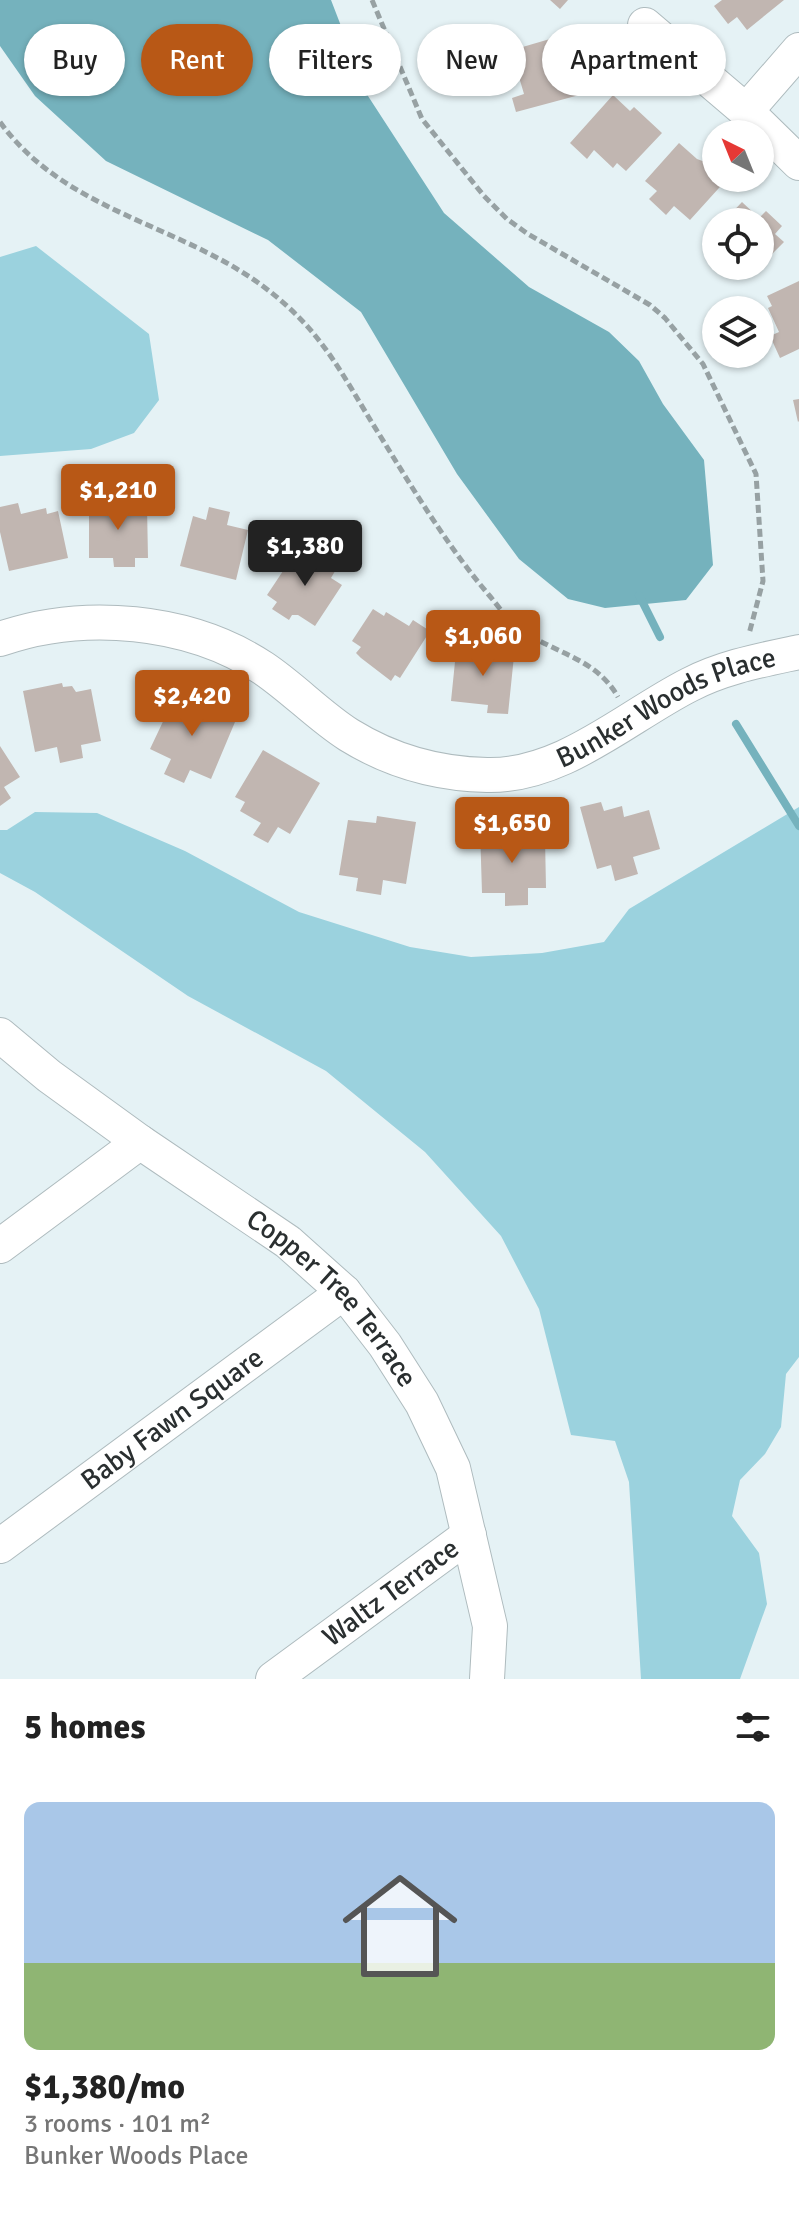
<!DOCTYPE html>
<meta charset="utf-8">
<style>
body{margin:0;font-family:Signika,sans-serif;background:#f6f6f6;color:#222;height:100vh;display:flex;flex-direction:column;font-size:30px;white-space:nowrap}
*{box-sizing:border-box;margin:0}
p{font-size:26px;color:#767676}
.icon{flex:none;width:44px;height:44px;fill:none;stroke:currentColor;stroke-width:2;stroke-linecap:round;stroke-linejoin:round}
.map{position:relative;height:1679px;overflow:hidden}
.drawer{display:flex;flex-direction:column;background:#fff;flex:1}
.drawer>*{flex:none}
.top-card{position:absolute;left:24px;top:24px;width:752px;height:72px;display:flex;gap:16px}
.needle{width:52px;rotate:317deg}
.tools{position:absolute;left:702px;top:120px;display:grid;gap:16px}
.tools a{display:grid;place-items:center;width:72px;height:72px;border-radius:50%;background:#fff;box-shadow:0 2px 6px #0004;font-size:40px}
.price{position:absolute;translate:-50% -68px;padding:0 18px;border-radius:8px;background:#b85816;color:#fff;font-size:26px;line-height:52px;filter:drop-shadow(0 2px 4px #0008)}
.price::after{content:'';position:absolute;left:50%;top:48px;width:24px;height:18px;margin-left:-12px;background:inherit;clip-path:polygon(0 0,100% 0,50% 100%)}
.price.on{background:#222;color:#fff}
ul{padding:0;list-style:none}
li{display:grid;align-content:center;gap:16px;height:424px;padding:0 24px}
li+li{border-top:2px solid #e0e0e0}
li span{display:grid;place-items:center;height:248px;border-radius:16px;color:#555}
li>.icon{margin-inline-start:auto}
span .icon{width:144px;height:144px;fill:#fffc;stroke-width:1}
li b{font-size:34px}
h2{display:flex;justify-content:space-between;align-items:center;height:96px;padding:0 24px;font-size:34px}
.pill{padding:0 28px;border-radius:36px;background:#fff;box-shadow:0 2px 6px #0004;font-size:28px;line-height:72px}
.pill.on{background:#b85816;color:#fff}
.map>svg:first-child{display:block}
.green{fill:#9bd2de}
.water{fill:#75b2bd}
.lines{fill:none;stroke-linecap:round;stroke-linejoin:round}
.stream{stroke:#75b2bd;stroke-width:8}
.building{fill:#c1b6b1}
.minor-casing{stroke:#aebbbe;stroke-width:36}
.path{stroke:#97a1a3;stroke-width:5;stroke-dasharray:8 4;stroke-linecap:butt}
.minor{stroke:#fff;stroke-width:34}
.labels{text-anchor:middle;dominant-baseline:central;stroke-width:6;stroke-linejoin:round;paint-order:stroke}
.street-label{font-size:28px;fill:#2a2f30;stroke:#f8feff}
</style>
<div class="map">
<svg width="799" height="1679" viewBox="0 0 799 1679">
<rect width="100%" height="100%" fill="#e5f2f5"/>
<path class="green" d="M36,246L149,334L159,400L134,433L91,449L0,456V257Z
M799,807V1357L786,1374L781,1427L765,1454L740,1480L732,1516L759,1553L767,1604L740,1679H641L629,1482L615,1441L571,1435L539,1309L501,1236L425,1152L326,1071L188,996L35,892L0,873V830H7L35,812L97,813L185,851L299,912L410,947L471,957L542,953L604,942L629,909Z"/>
<path class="water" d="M0,0H331L368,96L444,213L529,287L609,332L639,361L663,404L704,460L713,565L686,600L605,608L568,599L519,559L457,474L361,312L268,240L106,161L35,96L0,46Z"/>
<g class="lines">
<path class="stream" d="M639,595L660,637
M736,724L799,826"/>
</g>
<path class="building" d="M550,0H568L560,9Z
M722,0H784L747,30L737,17L728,24L714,6Z
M567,34L576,68L580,67L584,80L580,81L583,94L516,112L512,98L524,94L519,77L502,81L495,55Z
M613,95L630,111L634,107L662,133L626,171L617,163L613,168L594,150L587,159L570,143Z
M679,143L697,159L716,166V178H728L690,220L674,206L666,215L649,199L657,191L645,181Z
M742,202L759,218L766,211L782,226L775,234L784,242L760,266V222H723Z
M716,229V244L708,237Z
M739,266H760L749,277Z
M799,281V349L780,358L770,336L779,332L768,308L772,306L767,296Z
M799,399V421L798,422L793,400Z
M102,495H125V507L147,506L148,558H135V567H114L113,558H89V507H102Z
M18,503L21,514L46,508L47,514L58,511L68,558L9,571L0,532V507Z
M209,507L230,512L227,525L248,530L236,580L180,566L193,516L206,520Z
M318,552L338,566L331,578L342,585L315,626L298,615H292L289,620L272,609L277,602L267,595L295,553L311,564Z
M373,609L384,616L386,612L409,626L413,620L430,631L400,678L395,675L391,681L361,658L356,653L361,647L352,641Z
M469,639L490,641L489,654L514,656L508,714L487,713L488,705L451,701L456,652L468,653Z
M62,683L63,687L72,686L76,692L91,689L101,741L81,745L83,758L60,763L57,747L35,752L23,691Z
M177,692L235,722L211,779L190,770L184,783L164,774L171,759L150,749Z
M0,746L20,777L4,787L11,798L0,806Z
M263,750L320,783L290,834L278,827L268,843L253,835L261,823L240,811L245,802L235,797Z
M601,802L604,811L622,806L624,817L649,810L660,849L633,857L638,874L615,881L611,865L597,869L580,807Z
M377,816L416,822L406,884L383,880L381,895L356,891L358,878L339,875L348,820L376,823Z
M505,827V839L545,838L546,888H528V905L505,906V893H482L480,828Z"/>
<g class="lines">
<g class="minor-casing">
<g id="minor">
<path d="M645,25L746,111L799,163"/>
<path d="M746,111L799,50"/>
<path id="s1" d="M0,639C83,610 189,619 263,668C293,688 319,716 349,735C391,761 437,774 487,775C562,777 626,717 689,685C723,667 762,660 799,652"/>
<path id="s2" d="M0,1035L49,1076L140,1142L288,1242L344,1292L385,1345L422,1403L453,1468L490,1626L487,1679"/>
<path d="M0,1246L140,1142"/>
<path id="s3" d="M0,1546L344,1292"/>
<path id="s4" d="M273,1679L469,1535"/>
</g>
</g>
<path class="path" d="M372,0L422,119L484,196L507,219L528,234L650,305L665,318L703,364L756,474L763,581L749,634
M0,122C65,212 180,224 264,287C323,331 342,375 379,434C413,489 446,544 488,594C497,604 505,617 516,626C550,653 595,656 618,697"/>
<use href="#minor" class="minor"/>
</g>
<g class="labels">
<g class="street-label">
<text stroke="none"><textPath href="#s1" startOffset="722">Bunker Woods Place</textPath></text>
<text stroke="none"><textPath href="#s2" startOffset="426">Copper Tree Terrace</textPath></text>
<text stroke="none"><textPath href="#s3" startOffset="214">Baby Fawn Square</textPath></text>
<text stroke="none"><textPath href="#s4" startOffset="146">Waltz Terrace</textPath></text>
</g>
</g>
</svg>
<div class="tools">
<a><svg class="needle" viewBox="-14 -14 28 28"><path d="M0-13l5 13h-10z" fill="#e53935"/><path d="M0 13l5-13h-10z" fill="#767676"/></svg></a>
<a><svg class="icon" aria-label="locate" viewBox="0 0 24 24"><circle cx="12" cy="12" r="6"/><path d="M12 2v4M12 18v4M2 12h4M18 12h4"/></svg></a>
<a><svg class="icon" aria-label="layers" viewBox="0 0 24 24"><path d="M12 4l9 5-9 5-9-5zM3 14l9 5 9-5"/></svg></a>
</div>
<b class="price" style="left:118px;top:532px">$1,210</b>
<b class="price on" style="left:305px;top:588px">$1,380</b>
<b class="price" style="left:483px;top:678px">$1,060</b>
<b class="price" style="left:192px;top:738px">$2,420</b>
<b class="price" style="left:512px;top:865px">$1,650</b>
<div class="top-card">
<a class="pill">Buy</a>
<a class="pill on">Rent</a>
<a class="pill">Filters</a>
<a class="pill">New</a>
<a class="pill">Apartment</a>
</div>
</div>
<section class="drawer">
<h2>5 homes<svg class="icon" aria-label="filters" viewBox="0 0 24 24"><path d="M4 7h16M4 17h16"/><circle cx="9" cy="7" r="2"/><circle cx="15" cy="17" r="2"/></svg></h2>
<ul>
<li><span style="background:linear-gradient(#a9c7e8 65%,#8fb573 0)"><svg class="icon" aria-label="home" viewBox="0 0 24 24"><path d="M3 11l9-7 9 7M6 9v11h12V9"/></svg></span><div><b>$1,380/mo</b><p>3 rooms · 101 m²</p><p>Bunker Woods Place</p></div></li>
</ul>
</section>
